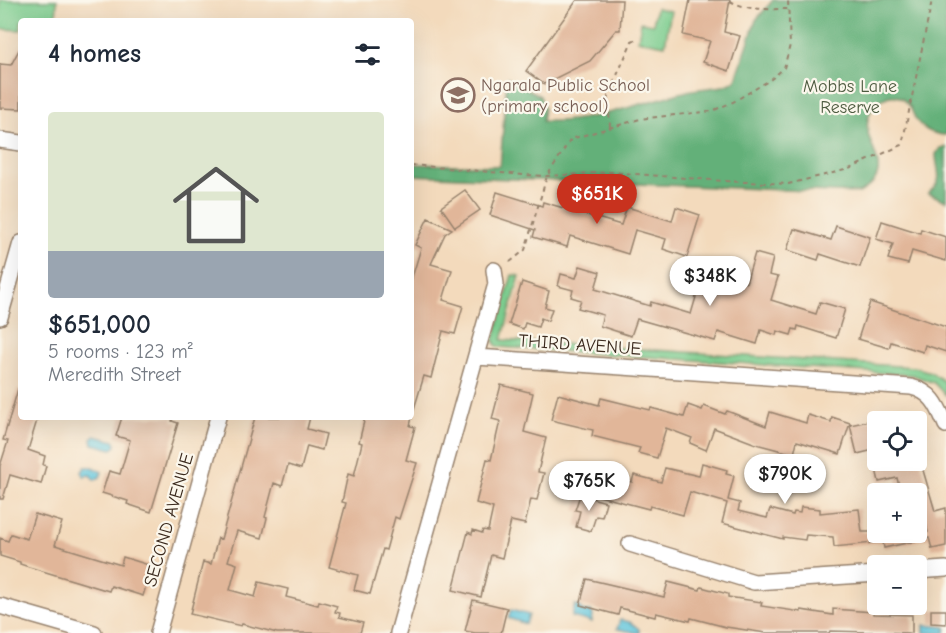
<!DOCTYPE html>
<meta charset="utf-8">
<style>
body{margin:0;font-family:"Comic Neue",sans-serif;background:#f6f6f7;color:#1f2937;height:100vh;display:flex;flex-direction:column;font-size:22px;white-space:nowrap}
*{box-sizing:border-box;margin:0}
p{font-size:20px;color:#747a83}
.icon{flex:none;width:33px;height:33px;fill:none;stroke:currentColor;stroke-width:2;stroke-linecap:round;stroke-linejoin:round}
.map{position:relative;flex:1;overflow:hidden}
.sheet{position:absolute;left:18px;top:18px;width:396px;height:402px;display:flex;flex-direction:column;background:#fff;border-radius:6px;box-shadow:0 6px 24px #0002}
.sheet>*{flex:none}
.buttons{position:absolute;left:867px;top:411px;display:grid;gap:12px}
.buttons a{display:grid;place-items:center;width:60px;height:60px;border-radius:6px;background:#fff;box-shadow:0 6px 24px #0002;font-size:30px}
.price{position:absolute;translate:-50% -51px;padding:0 14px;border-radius:21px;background:#fff;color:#222;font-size:20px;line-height:39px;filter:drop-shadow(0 2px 3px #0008)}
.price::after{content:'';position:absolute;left:50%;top:36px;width:18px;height:14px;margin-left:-9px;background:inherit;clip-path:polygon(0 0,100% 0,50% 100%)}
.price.on{background:#c8321e;color:#fff}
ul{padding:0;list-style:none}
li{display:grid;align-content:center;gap:12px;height:318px;padding:0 30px}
li span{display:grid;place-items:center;height:186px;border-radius:6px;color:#555}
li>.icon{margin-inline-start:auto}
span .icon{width:108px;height:108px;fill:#fffc;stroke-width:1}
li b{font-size:26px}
h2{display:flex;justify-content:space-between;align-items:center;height:72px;padding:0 30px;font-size:26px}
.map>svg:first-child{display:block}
.green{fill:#7bcc8e;stroke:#5b7b56;stroke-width:1.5}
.forest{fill:#64b079;stroke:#506d4c;stroke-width:1.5}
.water{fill:#5fc5dc;stroke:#4d787d;stroke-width:1.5}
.building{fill:#e1b699}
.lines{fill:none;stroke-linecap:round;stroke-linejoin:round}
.minor-casing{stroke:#97826d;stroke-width:18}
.path{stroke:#97826d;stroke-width:2;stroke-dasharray:4.5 4.5;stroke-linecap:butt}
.minor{stroke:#fff;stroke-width:15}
.labels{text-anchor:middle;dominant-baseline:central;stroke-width:4.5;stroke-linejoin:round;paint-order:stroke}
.education-label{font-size:18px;fill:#785e54;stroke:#fbf7ec;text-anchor:start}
.park-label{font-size:18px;fill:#4e5b40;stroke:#fbf7ec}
.street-label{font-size:18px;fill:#3b2a1e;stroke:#fbf7ec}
</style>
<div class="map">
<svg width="946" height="633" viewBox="0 0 946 633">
<rect width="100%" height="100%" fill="#fbf7ec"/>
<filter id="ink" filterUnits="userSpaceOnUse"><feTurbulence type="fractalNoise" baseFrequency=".0167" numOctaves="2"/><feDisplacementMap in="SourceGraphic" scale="12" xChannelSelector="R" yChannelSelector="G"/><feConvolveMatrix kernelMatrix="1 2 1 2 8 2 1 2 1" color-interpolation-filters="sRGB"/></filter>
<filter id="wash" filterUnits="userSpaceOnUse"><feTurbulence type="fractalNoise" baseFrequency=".008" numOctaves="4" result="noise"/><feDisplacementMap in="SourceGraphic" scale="24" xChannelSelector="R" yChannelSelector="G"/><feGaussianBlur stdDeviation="1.35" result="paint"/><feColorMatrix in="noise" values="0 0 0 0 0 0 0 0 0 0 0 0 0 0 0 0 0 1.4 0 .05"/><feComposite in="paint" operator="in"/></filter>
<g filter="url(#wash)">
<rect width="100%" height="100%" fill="#f3dabc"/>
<path class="green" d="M0,0H57L56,21H21V30L0,29Z
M656,8L671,11L665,45L638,40L641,22L653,24Z
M512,275L520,276L502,340L914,367L931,372L945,382L946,396L934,383L913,375L499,347L495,344L494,339Z"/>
<path class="forest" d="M773,0H946V135C933,135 921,129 915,118C912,112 911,106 906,102C891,87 872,103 868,119C862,147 900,171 859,193L411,175V164L500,166L507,78L540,96L544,108L542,121C590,124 645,101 692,90C705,87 728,89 736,79L756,20Z
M946,147V201L928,193C946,180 936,171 936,154L940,148Z"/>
<path class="water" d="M95,436L115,441L116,446L112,449L93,444L92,439Z
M85,467H93L102,472L100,477L95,480L90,475L84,476L82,472Z
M575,605L579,606L583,611H591L593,615L592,622L572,617Z
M511,610L529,615L526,624L508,618Z
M620,620L630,622L639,629V633L617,629Z
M924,625L946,627L945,633H924Z"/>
<g id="blocks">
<path class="building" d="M577,0H622L620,30H616L590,61L544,84L526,71Z
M690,0H730L724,32L740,36L729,71L703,62L710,41L683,35Z
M21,46V109L0,108V64L11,65Z
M465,190L480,210L455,227L441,207Z
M497,192L542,206L543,202L621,225L627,207L672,221L676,207L700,215L687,257L663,249L666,239L635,230L628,254L570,236L567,247L533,237L535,230L490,215Z
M428,218L452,229L445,234L431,264L452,270L443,300L463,306L455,334L443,331L431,378L424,376L414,409H411V281L421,248L415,245Z
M882,221L920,233L921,229L946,237V261L912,251L908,264L888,259L893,244L876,239Z
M836,226L870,237L860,267L820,254L818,260L787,250L794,229L831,240Z
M755,253L773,258L769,275L778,277L771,300L816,314L820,302L845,309L836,338L798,326L797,330L793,329L791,335L777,331L776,335L761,330L757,344L718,332L715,341L637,319L631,336L600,326L603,315L578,308L581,300L571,297L573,290L558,286L561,274L576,278L580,266L600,272L595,289L650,306L651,302L691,314L704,270L746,283Z
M522,282L549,291L545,307L552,309L548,321L541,318L538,327L525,323L523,329L509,324Z
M870,302L946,327V352L925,345L923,352L891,342L889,348L858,339Z
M501,385L533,393L524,432L546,438L538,472L544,473L537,500L531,499L525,524L511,521L502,558L491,555L481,597L453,590L468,532L472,534L473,530L482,533L483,530L488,531L493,508L476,503L487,459L491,460L500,421L492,419Z
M18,389L21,390V417H38L28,450L45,456L43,465L46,466L41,484L10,475L3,499H0V466L8,441L3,440Z
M558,394L599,405L601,398L650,410L651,408L684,417L688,405L702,410L704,406L725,414L727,411L766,426L770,412L806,423L808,415L831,422L832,417L850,423L840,454L797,441L794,454L756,444L714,428L706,450L690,443L692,438L666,428L657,458L638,453L640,448L592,436L593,430L551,420Z
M122,417H173L172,421L178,423L151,512L127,504L128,501L102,493L109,471L120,474L130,440L116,436Z
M255,417H310L307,429L326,434L322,450L307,446L301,469L288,465L282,486L274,483L265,517L267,518L262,538L237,531L228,561L237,564L230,590L255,597L259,582L288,589L286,597L318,605L319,601L337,606L335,612L340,613L339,617L363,623L360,633H277L242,624L241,626L190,614L203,562L211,564L218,538L221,539Z
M365,417H412L410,426L415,427L406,460L417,463L399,519L395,517L386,550L383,549L370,594L354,590L358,575L329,567L346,503L342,502L348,474L354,476L362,443L359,442Z
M878,419V449L857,454L850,425Z
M874,460H920L935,511L946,508V546L932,549L929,538L884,548L883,542L834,547L833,537L806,535L805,540L783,537V539L722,523L727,503L690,492L683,515L650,506L649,509L599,496L605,474L632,482L634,475L661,482L665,468L699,476L702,463L727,470L726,474L734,476L728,500L740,503L738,511L767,518L770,509L793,515L794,512L800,513L801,507L820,509V513L859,509L862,532H928L922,507L916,508V494H901L897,478L879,482Z
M580,495L606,502L602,517L596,516L591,531L576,527L580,511L575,510Z
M35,514L62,522L55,545L121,565L123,557L152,566L143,596L111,586L109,591L29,567L20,564V562L0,556V538L8,541L11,534L27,539Z
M587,579L664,597L668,582L700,590L701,587L728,594V597L762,602L761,606L801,612V610L833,615V609L873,612V614L912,615V633L830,631L829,633H766L726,627L691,618L690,621L656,613L655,617L620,608L618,615L580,605Z
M473,600L507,608L501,633H475L465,631Z
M931,610H946V624L931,623Z"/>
</g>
</g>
<g filter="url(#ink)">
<use href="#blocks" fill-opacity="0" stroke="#97826d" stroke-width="1.5"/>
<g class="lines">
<g class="minor-casing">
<path id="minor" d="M0,140L21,143
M0,317L21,243
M477,357L911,387C933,392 938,407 946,425
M630,544L754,582L878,574
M916,571L946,569
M0,606L94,633
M158,633L218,417
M398,633L496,284L494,270"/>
</g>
<path class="path" d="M730,1C749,11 768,9 789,9
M610,127L608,96L632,41L639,38
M411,165L524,175L547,176L610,172L724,181L788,184L849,169L902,145L932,0
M510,262L525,250L547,176L571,139L640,119L712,111L733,102L770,80L784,68L790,45L788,0"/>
<use href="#minor" class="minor"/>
</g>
</g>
<defs>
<g id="school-ring" transform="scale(1.725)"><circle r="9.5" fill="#fbf7ec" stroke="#8d6e63" stroke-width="1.5"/><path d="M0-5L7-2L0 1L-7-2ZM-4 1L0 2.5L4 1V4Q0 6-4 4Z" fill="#8d6e63"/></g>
</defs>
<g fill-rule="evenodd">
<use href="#school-ring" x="458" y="95"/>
</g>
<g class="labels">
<g class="education-label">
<text x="481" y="85">Ngarala Public School<tspan x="481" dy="21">(primary school)</tspan></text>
</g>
<g class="park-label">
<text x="850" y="86">Mobbs Lane<tspan x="850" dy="21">Reserve</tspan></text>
</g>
<g class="street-label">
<text transform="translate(580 345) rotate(4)">THIRD AVENUE</text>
<text transform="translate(169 520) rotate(-74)">SECOND AVENUE</text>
</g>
</g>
</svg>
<div class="buttons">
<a><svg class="icon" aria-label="locate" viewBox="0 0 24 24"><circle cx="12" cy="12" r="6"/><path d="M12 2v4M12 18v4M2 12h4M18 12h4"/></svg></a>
<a>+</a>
<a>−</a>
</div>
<b class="price on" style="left:597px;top:225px">$651K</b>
<b class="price" style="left:710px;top:307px">$348K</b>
<b class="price" style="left:785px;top:505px">$790K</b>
<b class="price" style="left:589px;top:512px">$765K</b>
<section class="sheet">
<h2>4 homes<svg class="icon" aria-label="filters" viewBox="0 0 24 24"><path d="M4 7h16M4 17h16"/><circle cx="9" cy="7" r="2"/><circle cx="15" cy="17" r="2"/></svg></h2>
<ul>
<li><span style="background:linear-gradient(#dfe7d0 75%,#9aa5b1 0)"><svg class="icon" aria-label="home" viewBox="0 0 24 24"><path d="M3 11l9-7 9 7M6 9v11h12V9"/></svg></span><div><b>$651,000</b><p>5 rooms · 123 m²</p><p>Meredith Street</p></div></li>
</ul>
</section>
</div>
